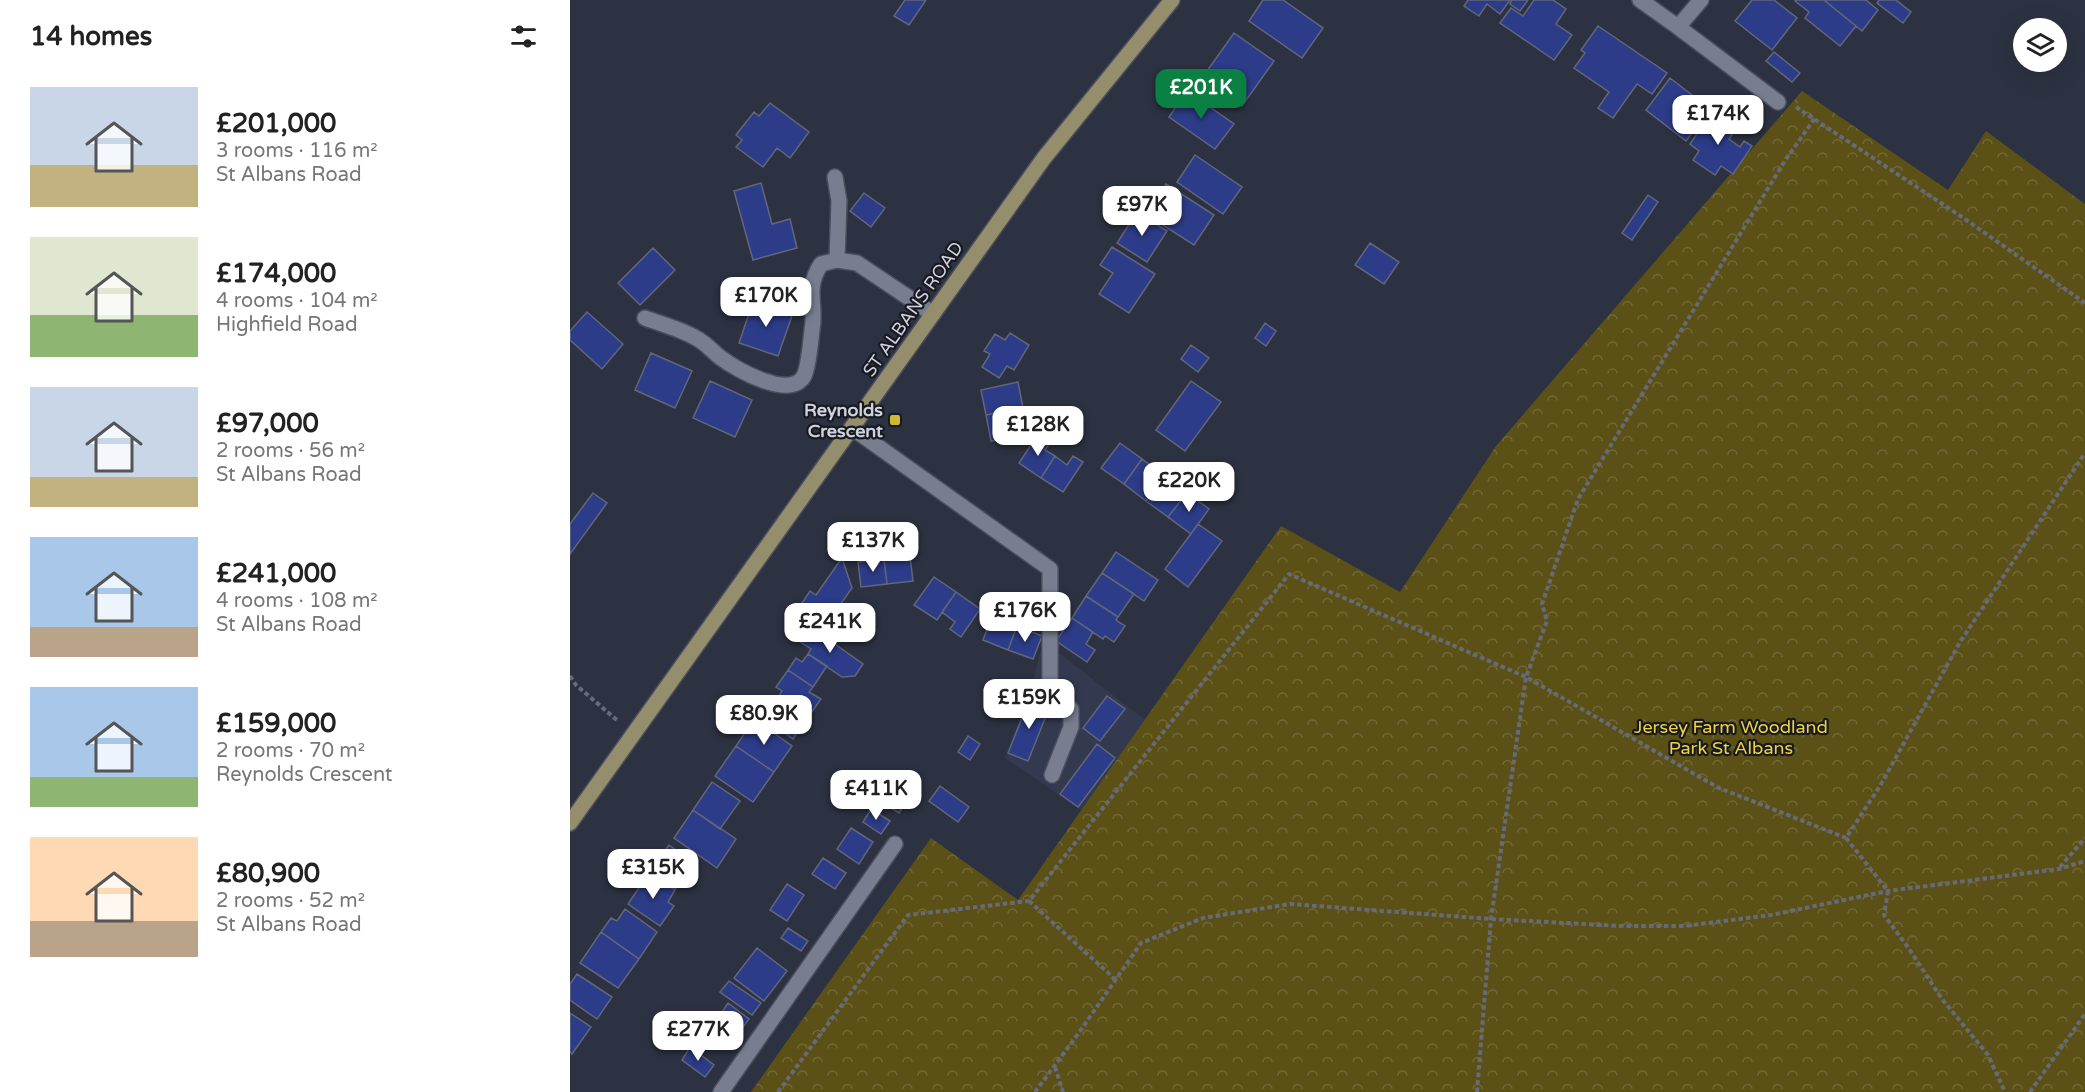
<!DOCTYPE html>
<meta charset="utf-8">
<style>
body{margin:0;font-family:"Varela Round",sans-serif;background:#f2f2f2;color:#222;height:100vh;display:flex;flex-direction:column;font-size:22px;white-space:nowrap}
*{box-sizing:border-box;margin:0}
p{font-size:20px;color:#767676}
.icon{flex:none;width:33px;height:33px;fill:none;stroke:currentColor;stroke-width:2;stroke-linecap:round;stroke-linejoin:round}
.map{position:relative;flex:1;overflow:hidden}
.details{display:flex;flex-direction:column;background:#fff;width:570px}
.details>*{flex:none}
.controls{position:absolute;left:1443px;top:18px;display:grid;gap:12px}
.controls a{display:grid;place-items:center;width:54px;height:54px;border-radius:50%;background:#fff;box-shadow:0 6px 24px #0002;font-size:30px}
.price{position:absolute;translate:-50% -51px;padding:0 14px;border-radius:12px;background:#fff;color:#222;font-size:20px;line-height:39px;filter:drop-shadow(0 2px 3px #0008)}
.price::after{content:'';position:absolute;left:50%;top:36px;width:18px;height:14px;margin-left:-9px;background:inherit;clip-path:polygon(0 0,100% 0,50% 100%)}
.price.on{background:#0b8043;color:#fff}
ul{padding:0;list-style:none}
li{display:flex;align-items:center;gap:18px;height:150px;padding:0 30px}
li span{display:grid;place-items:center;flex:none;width:168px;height:120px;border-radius:0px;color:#555}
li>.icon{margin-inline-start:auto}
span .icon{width:72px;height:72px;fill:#fffc;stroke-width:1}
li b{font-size:26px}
h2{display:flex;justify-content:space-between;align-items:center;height:72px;padding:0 30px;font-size:26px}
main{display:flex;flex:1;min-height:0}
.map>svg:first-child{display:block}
.built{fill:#333a50}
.park{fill:url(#park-crowns)}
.building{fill:#2d3c88;stroke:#616779;stroke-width:1.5}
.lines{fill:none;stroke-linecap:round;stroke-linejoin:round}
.minor-casing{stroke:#4a4e5b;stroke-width:18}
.major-casing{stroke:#4a4e5b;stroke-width:18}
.path{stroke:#676b79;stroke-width:4;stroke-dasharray:4.5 3;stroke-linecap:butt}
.minor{stroke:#787e90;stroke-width:15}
.major{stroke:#958e6c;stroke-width:15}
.poi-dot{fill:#d1b736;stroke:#181a22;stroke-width:2}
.labels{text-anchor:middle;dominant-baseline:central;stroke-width:4.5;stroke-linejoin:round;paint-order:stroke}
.street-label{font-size:18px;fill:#d0d3de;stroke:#181a22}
.poi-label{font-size:18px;font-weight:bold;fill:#d0d3de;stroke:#181a22;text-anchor:end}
.park-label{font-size:18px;fill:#eed242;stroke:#181a22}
</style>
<main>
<section class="details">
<h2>14 homes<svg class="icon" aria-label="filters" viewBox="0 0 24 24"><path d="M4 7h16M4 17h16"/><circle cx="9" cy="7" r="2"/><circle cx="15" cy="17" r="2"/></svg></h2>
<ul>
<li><span style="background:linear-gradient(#c9d6e8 65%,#c2b280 0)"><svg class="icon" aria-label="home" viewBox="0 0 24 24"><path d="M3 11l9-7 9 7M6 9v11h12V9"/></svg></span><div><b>£201,000</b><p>3 rooms · 116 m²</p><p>St Albans Road</p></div></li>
<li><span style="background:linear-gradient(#dfe7d0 65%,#8fb573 0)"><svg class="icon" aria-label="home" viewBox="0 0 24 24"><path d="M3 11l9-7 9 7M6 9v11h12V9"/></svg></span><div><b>£174,000</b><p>4 rooms · 104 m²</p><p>Highfield Road</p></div></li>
<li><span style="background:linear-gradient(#c9d6e8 75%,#c2b280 0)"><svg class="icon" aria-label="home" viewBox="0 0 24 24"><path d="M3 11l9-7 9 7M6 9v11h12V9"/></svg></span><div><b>£97,000</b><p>2 rooms · 56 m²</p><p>St Albans Road</p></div></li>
<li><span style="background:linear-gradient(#a9c7e8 75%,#b9a48a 0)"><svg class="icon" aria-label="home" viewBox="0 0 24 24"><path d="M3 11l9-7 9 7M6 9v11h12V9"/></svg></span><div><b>£241,000</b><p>4 rooms · 108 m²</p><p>St Albans Road</p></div></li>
<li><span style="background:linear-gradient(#a9c7e8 75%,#8fb573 0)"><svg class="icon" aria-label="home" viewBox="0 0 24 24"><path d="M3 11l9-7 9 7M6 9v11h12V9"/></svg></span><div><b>£159,000</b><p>2 rooms · 70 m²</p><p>Reynolds Crescent</p></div></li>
<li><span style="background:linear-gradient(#ffd9b3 70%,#b9a48a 0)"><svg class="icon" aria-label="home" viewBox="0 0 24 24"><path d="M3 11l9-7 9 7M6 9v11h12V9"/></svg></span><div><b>£80,900</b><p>2 rooms · 52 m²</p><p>St Albans Road</p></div></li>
</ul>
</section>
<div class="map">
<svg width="1515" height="1092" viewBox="0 0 1515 1092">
<defs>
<pattern id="park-crowns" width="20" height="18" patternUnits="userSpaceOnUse" patternTransform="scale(1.5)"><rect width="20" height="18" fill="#5b5016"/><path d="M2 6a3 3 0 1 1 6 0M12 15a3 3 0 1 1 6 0" fill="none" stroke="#726837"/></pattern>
</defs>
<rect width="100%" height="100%" fill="#2d3242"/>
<path class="built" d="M475,633L485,650L575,720L511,810L435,758L462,685Z"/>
<path class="park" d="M1232,91L1378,190L1416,131L1515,204V1092H181L361,838L448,900L711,526L830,592L926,446Z"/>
<path class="building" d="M335,0H356L339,25L324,16Z
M693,0H713L753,28L732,58L679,21Z
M898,0H940L930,14L917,4L909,16L894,6Z
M942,0H958L950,11L940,4Z
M964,0H983L996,9L986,24L1002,35L984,60L930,23L941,8L953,16Z
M1182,0H1204L1227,18L1202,50L1165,21Z
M1226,0H1254L1286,26L1270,46L1235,18L1239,12L1225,1Z
M1254,0H1296L1308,10L1292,31Z
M1309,0H1326L1341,12L1333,23L1307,3Z
M1028,26L1097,73L1082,94L1067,84L1043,118L1028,108L1039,92L1004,68L1015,53L1011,50Z
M664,33L704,61L672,106L632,78Z
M1204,52L1230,73L1222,82L1196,61Z
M1100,78L1122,95L1113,106L1132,120L1116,141L1076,110Z
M617,91L664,124L645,149L599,117Z
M200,103L239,132L220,158L207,148L193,167L166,147L172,140L166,135L184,112L189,116Z
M1142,112L1166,129L1159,139L1170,147L1174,141L1182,146L1163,174L1151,166L1145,175L1123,160L1129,151L1120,144Z
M625,155L672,187L653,214L607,182Z
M191,183L202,224L220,219L227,248L183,260L164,191Z
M596,184L644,215L624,245L577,215Z
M294,193L315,208L301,227L280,211Z
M1078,195L1088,202L1062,240L1052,233Z
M567,212L597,231L577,262L547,243Z
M800,243L829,262L814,284L785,265Z
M542,247L585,274L559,313L529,294L543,273L530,265Z
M83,248L105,270L70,305L48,283Z
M184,299L223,313L208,356L169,343Z
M17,312L53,344L32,369L0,340V331Z
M695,323L706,331L696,346L685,338Z
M440,333L459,345L444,370L437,366L429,378L412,367L420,354L414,351L425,334L435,340Z
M621,345L639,358L628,372L611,359Z
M81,353L122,371L105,408L65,390Z
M140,381L182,400L165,437L123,418Z
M621,381L651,402L615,451L586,430Z
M448,382L453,408L416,415L411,390Z
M441,410L444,425L456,422L458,434L421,441L416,415Z
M470,434L481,441L475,450L485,456L471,478L449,463L463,442L465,443Z
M550,443L572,459L554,484L531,468Z
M485,456L497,465L503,456L513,462L493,492L471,478Z
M572,459L595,476L576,501L554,484Z
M595,476L617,493L598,517L576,501Z
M23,493L37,503L0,554V524Z
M617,493L639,509L621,534L598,517Z
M628,524L652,541L618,587L595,569Z
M546,552L588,580L574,601L532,573Z
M340,556L343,581L317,584L314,559Z
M272,558L282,588L270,605L273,607L261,624L232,603L240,591L246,595Z
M314,559L317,584L291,587L288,562Z
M532,573L564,594L548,617L516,596Z
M364,577L386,592L367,620L344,605Z
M386,592L410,609L391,637L380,629L385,622L372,612Z
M516,596L548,617L546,620L555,626L544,642L535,636L533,639L502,618Z
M422,616L447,626L438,650L413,640Z
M502,618L523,632L516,644L525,650L517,662L486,641Z
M239,626L293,664L285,676L272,677L238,654L241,649L229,641Z
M447,626L472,636L463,659L438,650Z
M238,654L257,666L243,687L218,670L226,658L232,662Z
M218,670L243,687L239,692L251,699L239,716L209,696L212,691L206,687Z
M209,696L239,716L223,739L188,714L197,701L203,705Z
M537,696L555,709L530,741L513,728Z
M460,698L480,706L458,761L438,753Z
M184,719L222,746L204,772L166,746Z
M398,736L410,744L400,760L388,752Z
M527,744L545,758L508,807L490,794Z
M166,746L204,772L183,802L145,776Z
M310,775L320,782L309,799L298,792Z
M325,781L342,793L329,813L311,802Z
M142,782L170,801L150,829L123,810Z
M370,786L399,807L388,822L359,801Z
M301,809L320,821L311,834L293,822Z
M123,810L166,839L147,868L104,838Z
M281,828L303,842L289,864L267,849Z
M99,845L124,863L105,890L79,873Z
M253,858L276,873L265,889L242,874Z
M79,873L105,890L98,902L104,906L90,926L58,904Z
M217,884L234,895L217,921L200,910Z
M55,909L87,932L69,959L31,932L41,918L47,921Z
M218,928L238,941L231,951L211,938Z
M31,932L69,959L48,988L10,963Z
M187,948L217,971L194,1001L164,978Z
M7,974L42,997L27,1019L0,1000V984Z
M159,981L191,1003L182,1015L150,992Z
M158,1003L179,1019L171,1030L150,1015Z
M0,1013L21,1027L2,1054L0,1052Z
M144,1018L166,1034L157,1048L134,1031Z
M120,1047L144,1065L135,1077L112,1060Z"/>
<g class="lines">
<g class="minor-casing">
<path id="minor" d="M1070,0L1108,27L1131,0
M1108,27L1208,102
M265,177L269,201L267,260
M75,318C91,324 111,329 126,338C136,343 143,352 151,358C167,370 220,400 234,376C238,368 241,340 242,330C247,303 234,291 251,264L267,260L287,263L363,314
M282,428L480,569V688L501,709V727L482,775
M151,1092L325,844"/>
</g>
<g class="major-casing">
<path id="major" d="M0,823L474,158L602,0"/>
</g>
<path class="path" d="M1226,107L1392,217L1515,303
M0,676L6,685L48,721
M1276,838L1318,891L1314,915L1337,946L1372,999L1418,1055L1435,1092
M1490,867L1515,838
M459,901L546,980
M485,1067L493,1092
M208,1092L338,915L459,901L719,574L956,677L1149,788L1276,838L1310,786L1390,642L1515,453
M465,1092L508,1034L571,943L633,918L720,904L921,919L1051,926H1115L1201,915L1318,891L1489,869L1515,861
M907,1092L921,919L956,677L977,621L972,604L1008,499L1216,159L1245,118
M1460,1092L1515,1014"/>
<use href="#minor" class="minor"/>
<use href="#major" class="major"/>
</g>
<rect class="poi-dot" x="319" y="414" width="12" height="12" rx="3"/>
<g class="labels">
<g class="street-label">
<text transform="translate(343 309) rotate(-55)">ST ALBANS ROAD</text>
</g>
<g class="poi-label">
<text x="313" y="410">Reynolds<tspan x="313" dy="21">Crescent</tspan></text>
</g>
<g class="park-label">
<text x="1161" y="727">Jersey Farm Woodland<tspan x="1161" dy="21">Park St Albans</tspan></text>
</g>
</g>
</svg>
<div class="controls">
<a><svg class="icon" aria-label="layers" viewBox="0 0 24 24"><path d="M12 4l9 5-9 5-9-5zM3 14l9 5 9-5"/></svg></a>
</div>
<b class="price on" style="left:631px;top:120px">£201K</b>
<b class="price" style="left:1148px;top:146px">£174K</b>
<b class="price" style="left:572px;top:237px">£97K</b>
<b class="price" style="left:196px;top:328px">£170K</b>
<b class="price" style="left:468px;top:457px">£128K</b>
<b class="price" style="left:619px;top:513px">£220K</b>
<b class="price" style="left:303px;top:573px">£137K</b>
<b class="price" style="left:455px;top:643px">£176K</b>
<b class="price" style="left:260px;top:654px">£241K</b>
<b class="price" style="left:459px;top:730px">£159K</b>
<b class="price" style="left:194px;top:746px">£80.9K</b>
<b class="price" style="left:306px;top:821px">£411K</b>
<b class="price" style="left:83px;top:900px">£315K</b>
<b class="price" style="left:128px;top:1062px">£277K</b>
</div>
</main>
